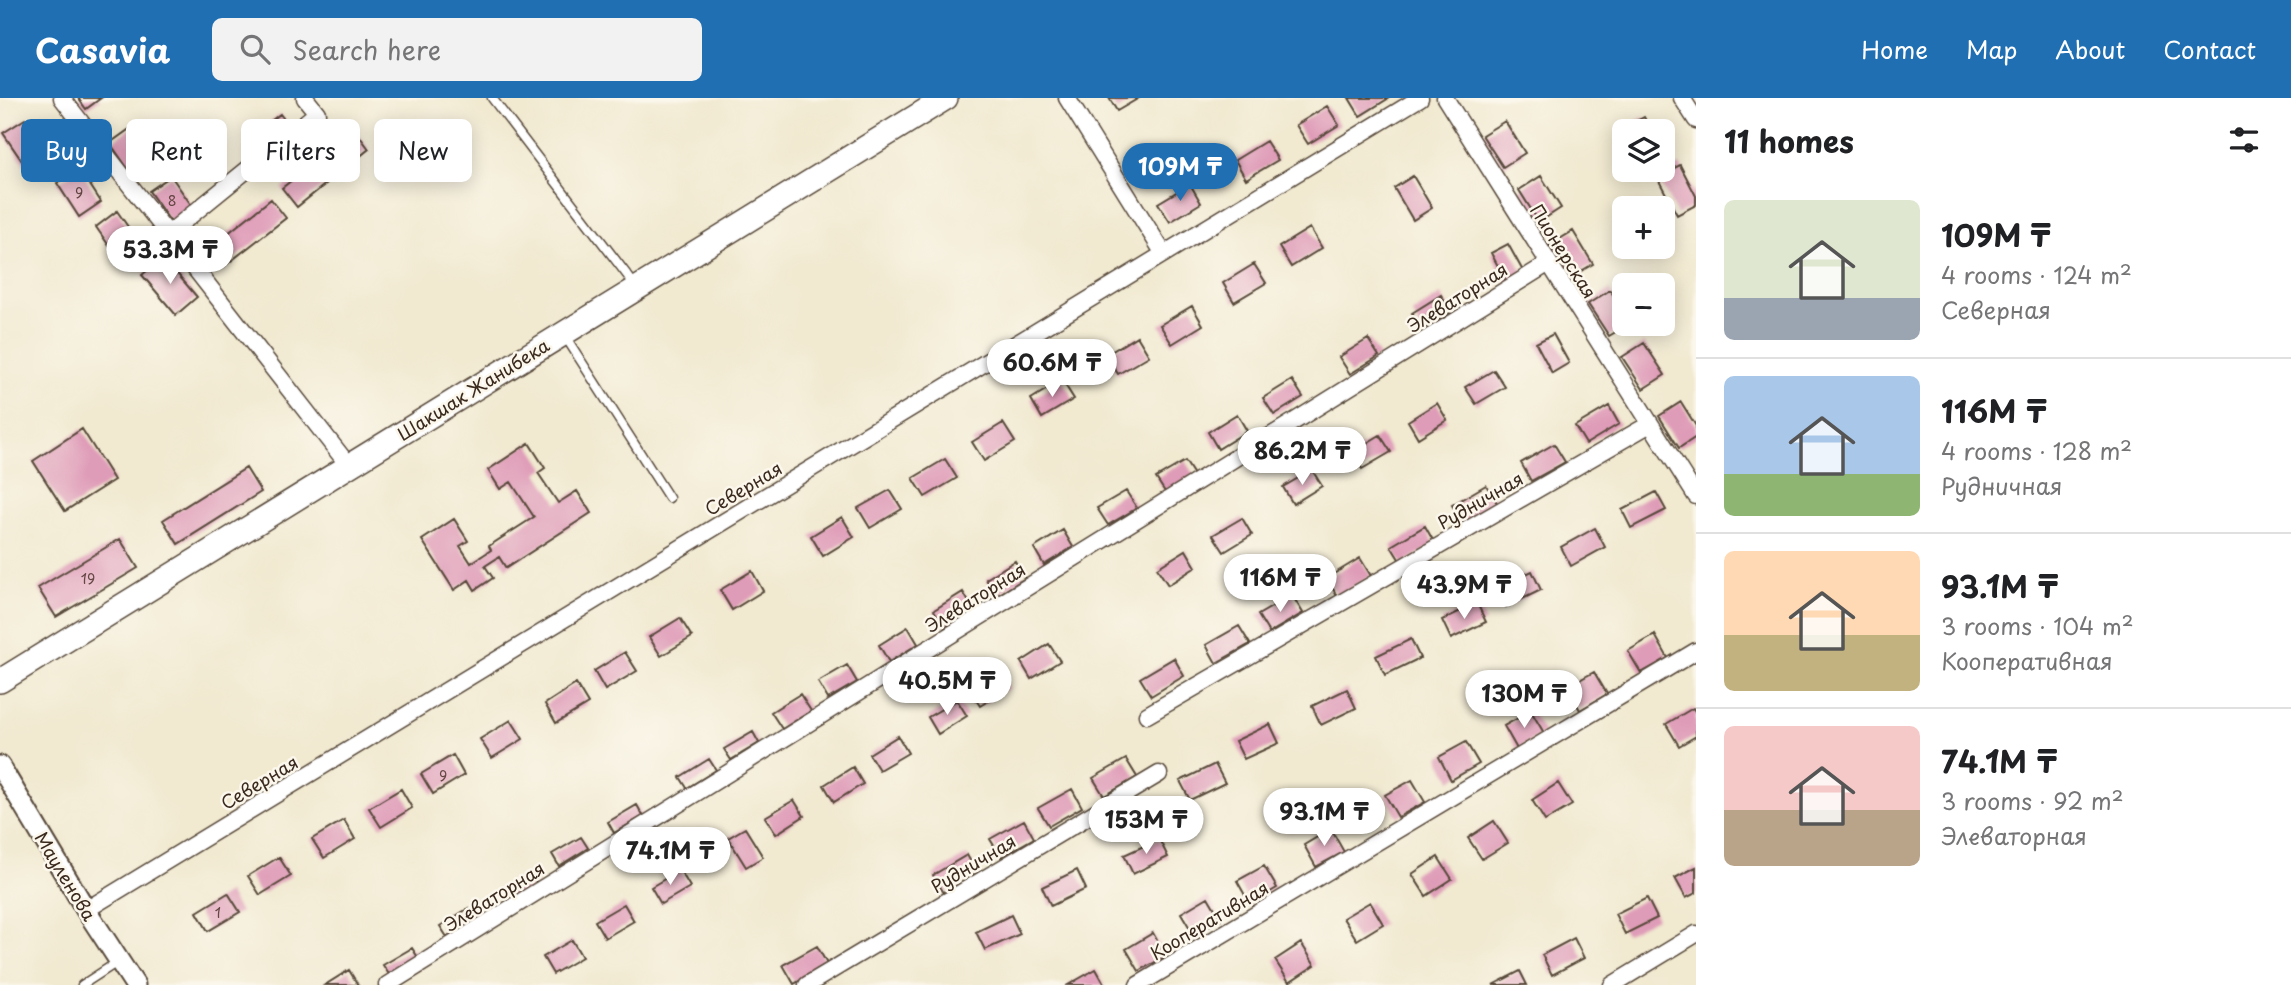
<!DOCTYPE html>
<meta charset="utf-8">
<style>
body{margin:0;font-family:"Playpen Sans",sans-serif;background:#f2f2f2;color:#202124;height:100vh;display:flex;flex-direction:column;font-size:26px;white-space:nowrap}
*{box-sizing:border-box;margin:0}
p{font-size:23px;color:#757577}
.icon{flex:none;width:38px;height:38px;fill:none;stroke:currentColor;stroke-width:2;stroke-linecap:round;stroke-linejoin:round}
.map{position:relative;flex:1;overflow:hidden}
.panel{display:flex;flex-direction:column;background:#fff;width:595px}
.panel>*{flex:none}
.guide{position:absolute;left:21px;top:21px;width:665px;height:63px;display:flex;gap:14px}
.controls{position:absolute;left:1612px;top:21px;display:grid;gap:14px}
.controls a{display:grid;place-items:center;width:63px;height:63px;border-radius:10px;background:#fff;box-shadow:0 4px 18px #0003;font-size:35px}
.price{position:absolute;translate:-50% -60px;padding:0 16px;border-radius:24px;background:#fff;color:#222;font-size:23px;line-height:46px;filter:drop-shadow(0 2px 4px #0008)}
.price::after{content:'';position:absolute;left:50%;top:42px;width:21px;height:16px;margin-left:-10px;background:inherit;clip-path:polygon(0 0,100% 0,50% 100%)}
.price.active{background:#1f6fb2;color:#fff}
ul{padding:0;list-style:none}
li{display:flex;align-items:center;gap:21px;height:175px;padding:0 28px}
li+li{border-top:2px solid #e0e0e0}
li span{display:grid;place-items:center;flex:none;width:196px;height:140px;border-radius:10px;color:#555}
li>.icon{margin-inline-start:auto}
span .icon{width:84px;height:84px;fill:#fffc;stroke-width:1}
li b{font-size:30px}
h2{display:flex;justify-content:space-between;align-items:center;height:84px;padding:0 28px;font-size:30px}
.chip{padding:0 24px;border-radius:10px;background:#fff;box-shadow:0 4px 18px #0003;font-size:24px;line-height:63px}
.chip.active{background:#1f6fb2;color:#fff}
header{display:flex;align-items:center;gap:42px;box-sizing:border-box;height:98px;padding:0 35px;background:#1f6fb2;color:#fff}
header strong{font-size:33px}
nav{display:flex;gap:38px;margin-inline-start:auto;font-size:24px}
.search{width:490px;height:63px;background:#f2f2f2;display:flex;align-items:center;gap:18px;box-sizing:border-box;padding:0 24px;border-radius:10px;color:#757577;font-size:26px}
main{display:flex;flex:1;min-height:0}
.map>svg:first-child{display:block}
.building{fill:#df9cb8}
.lines{fill:none;stroke-linecap:round;stroke-linejoin:round}
.service-casing{stroke:#564739;stroke-width:11}
.minor-casing{stroke:#564739;stroke-width:19}
.tertiary-casing{stroke:#564739;stroke-width:23}
.secondary-casing{stroke:#564739;stroke-width:26}
.service{stroke:#fff;stroke-width:8}
.minor{stroke:#fff;stroke-width:16}
.tertiary{stroke:#fff;stroke-width:19}
.secondary{stroke:#fff;stroke-width:23}
.labels{text-anchor:middle;dominant-baseline:central;stroke-width:5;stroke-linejoin:round;paint-order:stroke}
.number-label{font-size:14px;fill:#644644}
.street-label{font-size:18px;fill:#3b2a1e;stroke:#fbf7ec}
</style>
<header>
<strong>Casavia</strong>
<div class="search"><svg class="icon" aria-label="search" viewBox="0 0 24 24"><circle cx="10" cy="10" r="6"/><path d="M15 15l6 6"/></svg>Search here</div>
<nav><a>Home</a><a>Map</a><a>About</a><a>Contact</a></nav>
</header>
<main>
<div class="map">
<svg width="1696" height="887" viewBox="0 0 1696 887">
<rect width="100%" height="100%" fill="#fbf7ec"/>
<filter id="ink" filterUnits="userSpaceOnUse"><feTurbulence type="fractalNoise" baseFrequency=".0143" numOctaves="2"/><feDisplacementMap in="SourceGraphic" scale="14" xChannelSelector="R" yChannelSelector="G"/><feConvolveMatrix kernelMatrix="1 2 1 2 8 2 1 2 1" color-interpolation-filters="sRGB"/></filter>
<filter id="wash" filterUnits="userSpaceOnUse"><feTurbulence type="fractalNoise" baseFrequency=".00686" numOctaves="4" result="noise"/><feDisplacementMap in="SourceGraphic" scale="28" xChannelSelector="R" yChannelSelector="G"/><feGaussianBlur stdDeviation="1.57" result="paint"/><feColorMatrix in="noise" values="0 0 0 0 0 0 0 0 0 0 0 0 0 0 0 0 0 1.4 0 .05"/><feComposite in="paint" operator="in"/></filter>
<g filter="url(#wash)">
<rect width="100%" height="100%" fill="#f1e9d0"/>
<g id="blocks">
<path class="building" d="M78,0H101L86,11Z
M1109,0H1139L1117,13Z
M1349,0H1389L1360,18Z
M1327,8L1339,27L1308,46L1296,27Z
M280,16L291,30L273,44L262,30Z
M1644,19L1651,33H1622L1621,31Z
M25,21L48,54L26,69L3,35Z
M1505,23L1525,55L1503,69L1482,37Z
M131,30L154,63L133,78L110,45Z
M355,32L369,51L297,109L282,90Z
M1266,43L1278,62L1246,81L1235,62Z
M1680,67L1696,98V107L1677,117L1657,79Z
M79,70L101,104L79,119L57,85Z
M171,78L194,111L172,126L149,93Z
M1413,78L1432,110L1413,122L1394,90Z
M1541,78L1561,110L1539,124L1519,92Z
M1190,86L1201,105L1170,124L1158,105Z
M271,101L286,120L222,170L207,152Z
M117,113L140,146L119,162L96,129Z
M1310,130L1322,150L1291,169L1279,149Z
M1573,133L1593,166L1571,179L1550,147Z
M1508,146L1524,175L1507,185L1491,155Z
M163,159L197,199L176,217L142,177Z
M1254,166L1266,185L1234,204L1223,185Z
M1610,192L1624,213V226H1629L1609,238L1588,206Z
M1441,197L1451,214L1422,232L1412,215Z
M1192,208L1203,227L1172,246L1160,227Z
M1553,236L1569,265L1552,275L1536,245Z
M1137,238L1149,258L1118,276L1106,257Z
M1368,241L1379,258L1350,276L1339,259Z
M1644,245L1665,277L1643,291L1622,259Z
M1494,272L1505,289L1476,306L1465,289Z
M1062,282L1074,301L1042,320L1031,301Z
M1292,282L1303,299L1274,317L1263,300Z
M1681,304L1696,328V339L1679,350L1659,318Z
M1437,305L1447,322L1418,340L1408,323Z
M1609,308L1619,326L1586,346L1575,328Z
M1237,316L1247,333L1218,351L1208,334Z
M1003,325L1015,344L984,363L972,344Z
M82,331L114,382L65,413L33,363Z
M1380,337L1391,354L1362,371L1352,354Z
M529,345L545,370L538,375L558,405L577,393L591,415L506,470L499,459L485,468L493,480L475,492L469,482L454,492L422,442L454,421L468,443L460,448L471,465L491,452L489,448L534,419L511,384L500,391L488,372Z
M1554,346L1565,364L1531,383L1521,365Z
M945,361L957,380L925,399L913,380Z
M1185,363L1196,380L1167,397L1156,380Z
M246,370L261,394L178,446L163,422Z
M1312,372L1322,388L1293,406L1283,389Z
M1486,387L1497,405L1463,425L1452,407Z
M890,392L902,411L870,430L858,410Z
M1126,393L1137,410L1108,427L1097,410Z
M1656,394L1666,412L1631,430L1622,412Z
M842,419L854,439L823,458L811,438Z
M1242,420L1252,437L1224,454L1213,437Z
M1425,428L1435,446L1402,466L1391,448Z
M1595,430L1605,449L1571,468L1561,449Z
M1063,432L1073,449L1044,467L1034,450Z
M120,441L138,470L56,519L38,490Z
M1186,452L1196,469L1168,487L1157,470Z
M1360,460L1371,478L1337,498L1327,480Z
M1015,463L1025,480L996,498L986,481Z
M752,473L763,493L732,512L720,492Z
M1532,473L1541,492L1506,509L1497,490Z
M963,494L973,511L944,529L934,512Z
M1292,497L1303,515L1269,535L1258,517Z
M1477,505L1486,524L1451,541L1442,522Z
M680,520L692,539L661,558L649,539Z
M1239,528L1250,546L1216,565L1206,547Z
M908,529L918,546L889,564L879,547Z
M1655,537L1668,560L1641,575L1628,553Z
M1411,541L1420,560L1385,577L1376,558Z
M1049,546L1060,563L1031,581L1021,564Z
M625,554L637,573L605,592L594,573Z
M1174,560L1184,578L1151,598L1140,580Z
M847,567L857,584L828,601L818,584Z
M998,573L1009,590L980,608L969,591Z
M1594,574L1607,596L1580,612L1567,589Z
M576,586L588,606L556,625L545,606Z
M1347,591L1356,610L1321,627L1312,608Z
M800,596L811,613L782,631L771,614Z
M957,602L967,618L938,636L928,619Z
M1693,610L1696,615V638L1679,648L1666,626Z
M1531,613L1544,635L1517,651L1504,628Z
M511,622L523,641L492,660L480,641Z
M1270,626L1279,645L1244,661L1235,643Z
M753,634L759,645L731,662L724,651Z
M898,638L908,655L879,672L869,656Z
M1466,644L1479,666L1451,682L1439,659Z
M453,657L464,677L433,696L421,676Z
M709,661L716,672L687,690L680,679Z
M1126,661L1137,679L1104,698L1093,680Z
M1215,666L1225,685L1190,702L1180,683Z
M853,669L863,686L834,704L824,687Z
M1412,682L1425,704L1398,719L1385,697Z
M1558,685L1572,707L1545,723L1532,702Z
M401,691L412,710L381,729L369,710Z
M1072,691L1082,709L1049,728L1038,710Z
M794,702L804,718L776,736L765,719Z
M637,707L643,718L614,735L608,724Z
M344,722L355,741L324,760L312,741Z
M1024,722L1034,740L1001,759L990,741Z
M1494,723L1508,745L1482,761L1468,740Z
M745,730L763,759L746,769L728,740Z
M1331,731L1344,754L1316,769L1304,747Z
M581,739L588,750L559,768L552,756Z
M1159,741L1168,759L1133,776L1124,757Z
M967,757L977,775L944,795L933,777Z
M279,759L291,778L260,797L248,778Z
M1438,759L1452,781L1426,798L1412,776Z
M1264,768L1277,790L1250,806L1237,783Z
M1696,769V795L1686,800L1675,780Z
M680,772L690,789L661,806L651,789Z
M1077,772L1086,791L1051,808L1042,789Z
M531,775L537,786L509,804L502,793Z
M228,795L240,814L208,833L197,814Z
M1208,799L1221,821L1194,837L1181,815Z
M1647,800L1657,820L1625,836L1615,816Z
M1370,804L1383,826L1357,842L1343,820Z
M624,806L634,823L605,840L595,823Z
M469,810L476,822L447,839L440,828Z
M1011,817L1020,836L985,852L976,834Z
M1153,835L1166,858L1139,873L1126,851Z
M1574,840L1584,860L1552,877L1542,857Z
M572,842L582,859L553,876L543,859Z
M1301,845L1315,867L1289,884L1275,862Z
M817,848L827,866L794,886L783,867Z
M412,850L419,861L390,878L383,867Z
M1096,871L1105,887H1068Z
M349,872L358,887H325Z
M1520,873L1527,887H1493Z"/>
</g>
</g>
<g filter="url(#ink)">
<use href="#blocks" fill-opacity="0" stroke="#564739" stroke-width="2"/>
<g class="lines">
<g class="service-casing">
<path id="service" d="M492,0L637,190
M565,238L669,400
M82,887L119,863"/>
</g>
<g class="minor-casing">
<path id="minor" d="M62,0L349,368
M1067,0L1164,156
M1445,0L1696,398
M1682,0L1696,22
M168,136L317,15L305,0
M1147,617L1650,326
M86,812L1420,0
M387,887L1549,165
M807,887L1159,676
M1138,887L1696,553
M1612,887L1696,836"/>
</g>
<g class="tertiary-casing">
<path id="tertiary" d="M0,668L86,812L135,887"/>
</g>
<g class="secondary-casing">
<path id="secondary" d="M0,583L946,0"/>
</g>
<use href="#service" class="service"/>
<use href="#minor" class="minor"/>
<use href="#tertiary" class="tertiary"/>
<use href="#secondary" class="secondary"/>
</g>
</g>
<g class="labels">
<g class="number-label">
<text x="79" y="94">9</text>
<text x="172" y="102">8</text>
<text x="88" y="480">19</text>
<text x="443" y="677">9</text>
<text x="218" y="814">1</text>
</g>
<g class="street-label">
<text transform="translate(1564 153) rotate(58)">Пионерская</text>
<text transform="translate(1457 199) rotate(-32)">Элеваторная</text>
<text transform="translate(473 291) rotate(-32)">Шакшак Жанибека</text>
<text transform="translate(743 390) rotate(-31)">Северная</text>
<text transform="translate(1480 402) rotate(-30)">Рудничная</text>
<text transform="translate(975 499) rotate(-32)">Элеваторная</text>
<text transform="translate(259 684) rotate(-31)">Северная</text>
<text transform="translate(973 765) rotate(-31)">Рудничная</text>
<text transform="translate(66 778) rotate(59)">Мауленова</text>
<text transform="translate(494 798) rotate(-32)">Элеваторная</text>
<text transform="translate(1209 822) rotate(-31)">Кооперативная</text>
</g>
</g>
</svg>
<div class="controls">
<a><svg class="icon" aria-label="layers" viewBox="0 0 24 24"><path d="M12 4l9 5-9 5-9-5zM3 14l9 5 9-5"/></svg></a>
<a>+</a>
<a>−</a>
</div>
<b class="price active" style="left:1180px;top:105px">109M ₸</b>
<b class="price" style="left:170px;top:188px">53.3M ₸</b>
<b class="price" style="left:1052px;top:301px">60.6M ₸</b>
<b class="price" style="left:1302px;top:389px">86.2M ₸</b>
<b class="price" style="left:1280px;top:516px">116M ₸</b>
<b class="price" style="left:1464px;top:523px">43.9M ₸</b>
<b class="price" style="left:947px;top:619px">40.5M ₸</b>
<b class="price" style="left:1524px;top:632px">130M ₸</b>
<b class="price" style="left:1324px;top:750px">93.1M ₸</b>
<b class="price" style="left:1146px;top:758px">153M ₸</b>
<b class="price" style="left:670px;top:789px">74.1M ₸</b>
<div class="guide">
<a class="chip active">Buy</a>
<a class="chip">Rent</a>
<a class="chip">Filters</a>
<a class="chip">New</a>
</div>
</div>
<section class="panel">
<h2>11 homes<svg class="icon" aria-label="filters" viewBox="0 0 24 24"><path d="M4 7h16M4 17h16"/><circle cx="9" cy="7" r="2"/><circle cx="15" cy="17" r="2"/></svg></h2>
<ul>
<li><span style="background:linear-gradient(#dfe7d0 70%,#9aa5b1 0)"><svg class="icon" aria-label="home" viewBox="0 0 24 24"><path d="M3 11l9-7 9 7M6 9v11h12V9"/></svg></span><div><b>109M ₸</b><p>4 rooms · 124 m²</p><p>Северная</p></div></li>
<li><span style="background:linear-gradient(#a9c7e8 70%,#8fb573 0)"><svg class="icon" aria-label="home" viewBox="0 0 24 24"><path d="M3 11l9-7 9 7M6 9v11h12V9"/></svg></span><div><b>116M ₸</b><p>4 rooms · 128 m²</p><p>Рудничная</p></div></li>
<li><span style="background:linear-gradient(#ffd9b3 60%,#c2b280 0)"><svg class="icon" aria-label="home" viewBox="0 0 24 24"><path d="M3 11l9-7 9 7M6 9v11h12V9"/></svg></span><div><b>93.1M ₸</b><p>3 rooms · 104 m²</p><p>Кооперативная</p></div></li>
<li><span style="background:linear-gradient(#f6c9c9 60%,#b9a48a 0)"><svg class="icon" aria-label="home" viewBox="0 0 24 24"><path d="M3 11l9-7 9 7M6 9v11h12V9"/></svg></span><div><b>74.1M ₸</b><p>3 rooms · 92 m²</p><p>Элеваторная</p></div></li>
</ul>
</section>
</main>
